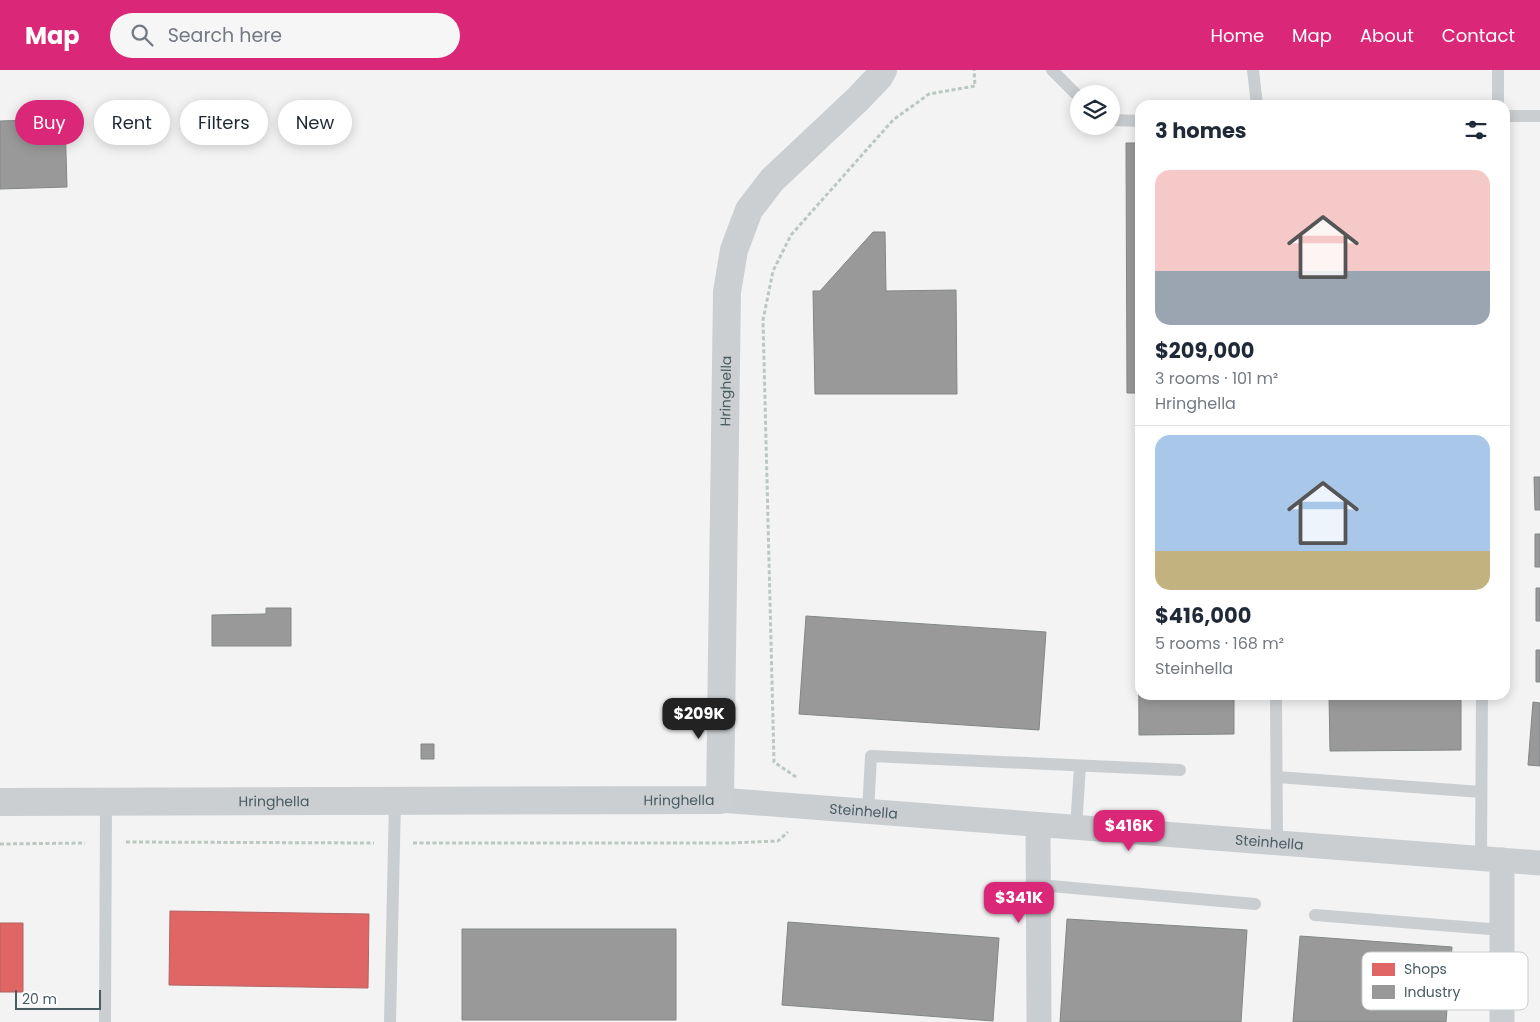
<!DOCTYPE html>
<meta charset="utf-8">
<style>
body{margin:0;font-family:Poppins,sans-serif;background:#f6f6f7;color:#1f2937;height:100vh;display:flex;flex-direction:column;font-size:19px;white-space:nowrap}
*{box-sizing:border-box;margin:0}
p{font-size:16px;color:#747a83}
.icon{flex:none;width:28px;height:28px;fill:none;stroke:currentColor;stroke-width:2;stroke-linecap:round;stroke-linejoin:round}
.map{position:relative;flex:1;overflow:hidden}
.side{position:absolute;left:1135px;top:30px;width:375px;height:600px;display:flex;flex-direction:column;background:#fff;border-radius:15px;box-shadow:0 2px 12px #0003}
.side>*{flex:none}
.guide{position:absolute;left:15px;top:30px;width:475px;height:45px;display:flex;gap:10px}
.tools{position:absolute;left:1070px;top:15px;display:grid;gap:10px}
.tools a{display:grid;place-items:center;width:50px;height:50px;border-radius:50%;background:#fff;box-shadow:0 2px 12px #0003;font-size:25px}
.scale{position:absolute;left:15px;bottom:12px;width:86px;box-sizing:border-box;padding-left:5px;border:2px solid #485c62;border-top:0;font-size:14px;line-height:18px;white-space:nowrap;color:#485c62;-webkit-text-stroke:4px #fff;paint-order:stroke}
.price{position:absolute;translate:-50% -42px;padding:0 11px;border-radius:10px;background:#db2777;color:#fff;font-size:16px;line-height:32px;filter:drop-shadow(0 1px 2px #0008)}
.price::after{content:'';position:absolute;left:50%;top:30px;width:15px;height:11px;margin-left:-8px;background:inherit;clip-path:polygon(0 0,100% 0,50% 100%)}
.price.selected{background:#222;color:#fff}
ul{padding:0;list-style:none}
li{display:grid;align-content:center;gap:10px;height:265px;padding:0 20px}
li+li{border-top:1px solid #e0e1e3}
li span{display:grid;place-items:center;height:155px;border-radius:15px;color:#555}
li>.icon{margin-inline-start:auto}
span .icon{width:90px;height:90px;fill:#fffc;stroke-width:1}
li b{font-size:21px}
h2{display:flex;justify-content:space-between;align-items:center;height:60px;padding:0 20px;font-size:21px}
.tag{padding:0 18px;border-radius:22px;background:#fff;box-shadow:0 2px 12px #0003;font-size:18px;line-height:45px}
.tag.selected{background:#db2777;color:#fff}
header{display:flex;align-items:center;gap:30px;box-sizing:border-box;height:70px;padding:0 25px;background:#db2777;color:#fff}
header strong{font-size:24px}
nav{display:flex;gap:28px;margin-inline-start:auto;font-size:18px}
.search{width:350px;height:45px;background:#f6f6f7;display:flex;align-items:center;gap:12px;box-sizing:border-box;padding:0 18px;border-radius:28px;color:#747a83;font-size:19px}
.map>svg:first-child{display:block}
.shops{fill:#e06666;stroke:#b26365}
.industry{fill:#999;stroke:#818788}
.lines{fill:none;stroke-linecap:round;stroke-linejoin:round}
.path{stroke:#bac8c0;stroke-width:3;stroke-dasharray:4 2.5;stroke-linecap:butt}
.lane{stroke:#caced0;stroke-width:12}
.street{stroke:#caced0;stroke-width:25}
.secondary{stroke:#cbcfd1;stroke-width:28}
.labels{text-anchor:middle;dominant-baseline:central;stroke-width:5;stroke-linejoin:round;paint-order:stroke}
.street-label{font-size:14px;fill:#485c62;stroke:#fff}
.key{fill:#fff;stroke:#c8ced0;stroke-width:1}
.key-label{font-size:14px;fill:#485c62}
</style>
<header>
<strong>Map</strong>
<div class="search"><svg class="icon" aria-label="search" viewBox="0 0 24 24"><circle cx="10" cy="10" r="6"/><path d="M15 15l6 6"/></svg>Search here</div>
<nav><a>Home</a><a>Map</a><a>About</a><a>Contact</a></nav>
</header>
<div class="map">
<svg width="1540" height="952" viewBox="0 0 1540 952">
<rect width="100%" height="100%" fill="#f4f3f3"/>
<path class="shops" d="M170,841L369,844L368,918L169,915Z
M0,853H23V922H0Z"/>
<path class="industry" d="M65,49L67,117L0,119V51Z
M1126,73H1140V323H1127Z
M873,162H885L886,221L956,220L957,324H815L813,221H820Z
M1534,407H1540V440H1535Z
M1535,464H1540V497H1535Z
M1138,467H1140V625H1234V664L1139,665Z
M1536,518H1540V551H1536Z
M266,538H291V576H212V545L266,544Z
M806,546L1046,562L1039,660L799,644Z
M1536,580H1540V612H1536Z
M1329,625H1461V680L1330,681Z
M1533,632L1540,633V696L1528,695Z
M421,674H434V689H421Z
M1067,849L1247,860L1241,952H1060Z
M788,852L999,868L993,951L782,935Z
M462,859H676V950H462Z
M1300,866L1452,877L1446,952H1293Z"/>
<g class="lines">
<path class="path" d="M796,707L774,692L763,250L773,201L791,165L893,50L929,24L975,16L974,0
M126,772L374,773
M413,773H730L778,771L788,762
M0,774L85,773"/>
<path class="lane" d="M1052,0L1079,27
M1253,0L1257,35
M1498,0V35
M1505,46H1540
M1111,50L1140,51
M1276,625L1277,773
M1277,707L1481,722
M868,742L871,686L1180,700
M1076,758L1080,696
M1481,789L1482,625
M1039,815L1255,834
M1315,845L1502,860
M105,952L106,732
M390,952L395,731"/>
<g class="street">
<path id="s1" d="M720,730L1540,793"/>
<path d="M1038,755L1039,952"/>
<path d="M1502,952V790"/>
</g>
<path class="secondary" id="s2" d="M0,732L720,730L727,222L734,180L749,140L772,110L857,30L879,7L883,0"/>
</g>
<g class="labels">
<g class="street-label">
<text stroke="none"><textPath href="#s2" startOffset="1129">Hringhella</textPath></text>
<text stroke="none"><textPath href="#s2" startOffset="679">Hringhella</textPath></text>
<text stroke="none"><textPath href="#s2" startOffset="274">Hringhella</textPath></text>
<text stroke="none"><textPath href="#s1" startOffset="144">Steinhella</textPath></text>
<text stroke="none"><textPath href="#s1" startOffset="551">Steinhella</textPath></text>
</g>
</g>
<rect x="1362" y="882" width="166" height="58" rx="8" class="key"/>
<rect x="1372" y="893" width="23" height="13" fill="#e06666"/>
<rect x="1372" y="915" width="23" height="14" fill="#999"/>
<g class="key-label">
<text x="1404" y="904">Shops</text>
<text x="1404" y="927">Industry</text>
</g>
</svg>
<div class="tools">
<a><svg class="icon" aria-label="layers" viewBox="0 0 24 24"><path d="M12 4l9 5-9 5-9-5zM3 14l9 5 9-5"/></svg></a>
</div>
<div class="scale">20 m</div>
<b class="price selected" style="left:699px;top:670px">$209K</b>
<b class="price" style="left:1129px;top:782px">$416K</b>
<b class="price" style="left:1019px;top:854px">$341K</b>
<div class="guide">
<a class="tag selected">Buy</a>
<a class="tag">Rent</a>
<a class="tag">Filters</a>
<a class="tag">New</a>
</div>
<section class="side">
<h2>3 homes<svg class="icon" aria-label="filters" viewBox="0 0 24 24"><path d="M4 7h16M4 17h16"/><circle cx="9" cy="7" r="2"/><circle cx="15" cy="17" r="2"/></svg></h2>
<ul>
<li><span style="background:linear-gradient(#f6c9c9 65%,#9aa5b1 0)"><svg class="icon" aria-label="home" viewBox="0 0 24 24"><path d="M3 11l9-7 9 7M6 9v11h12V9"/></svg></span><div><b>$209,000</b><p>3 rooms · 101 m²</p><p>Hringhella</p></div></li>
<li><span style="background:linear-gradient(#a9c7e8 75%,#c2b280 0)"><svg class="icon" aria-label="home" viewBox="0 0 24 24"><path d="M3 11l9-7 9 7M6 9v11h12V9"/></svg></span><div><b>$416,000</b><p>5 rooms · 168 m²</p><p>Steinhella</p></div></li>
</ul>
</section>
</div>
